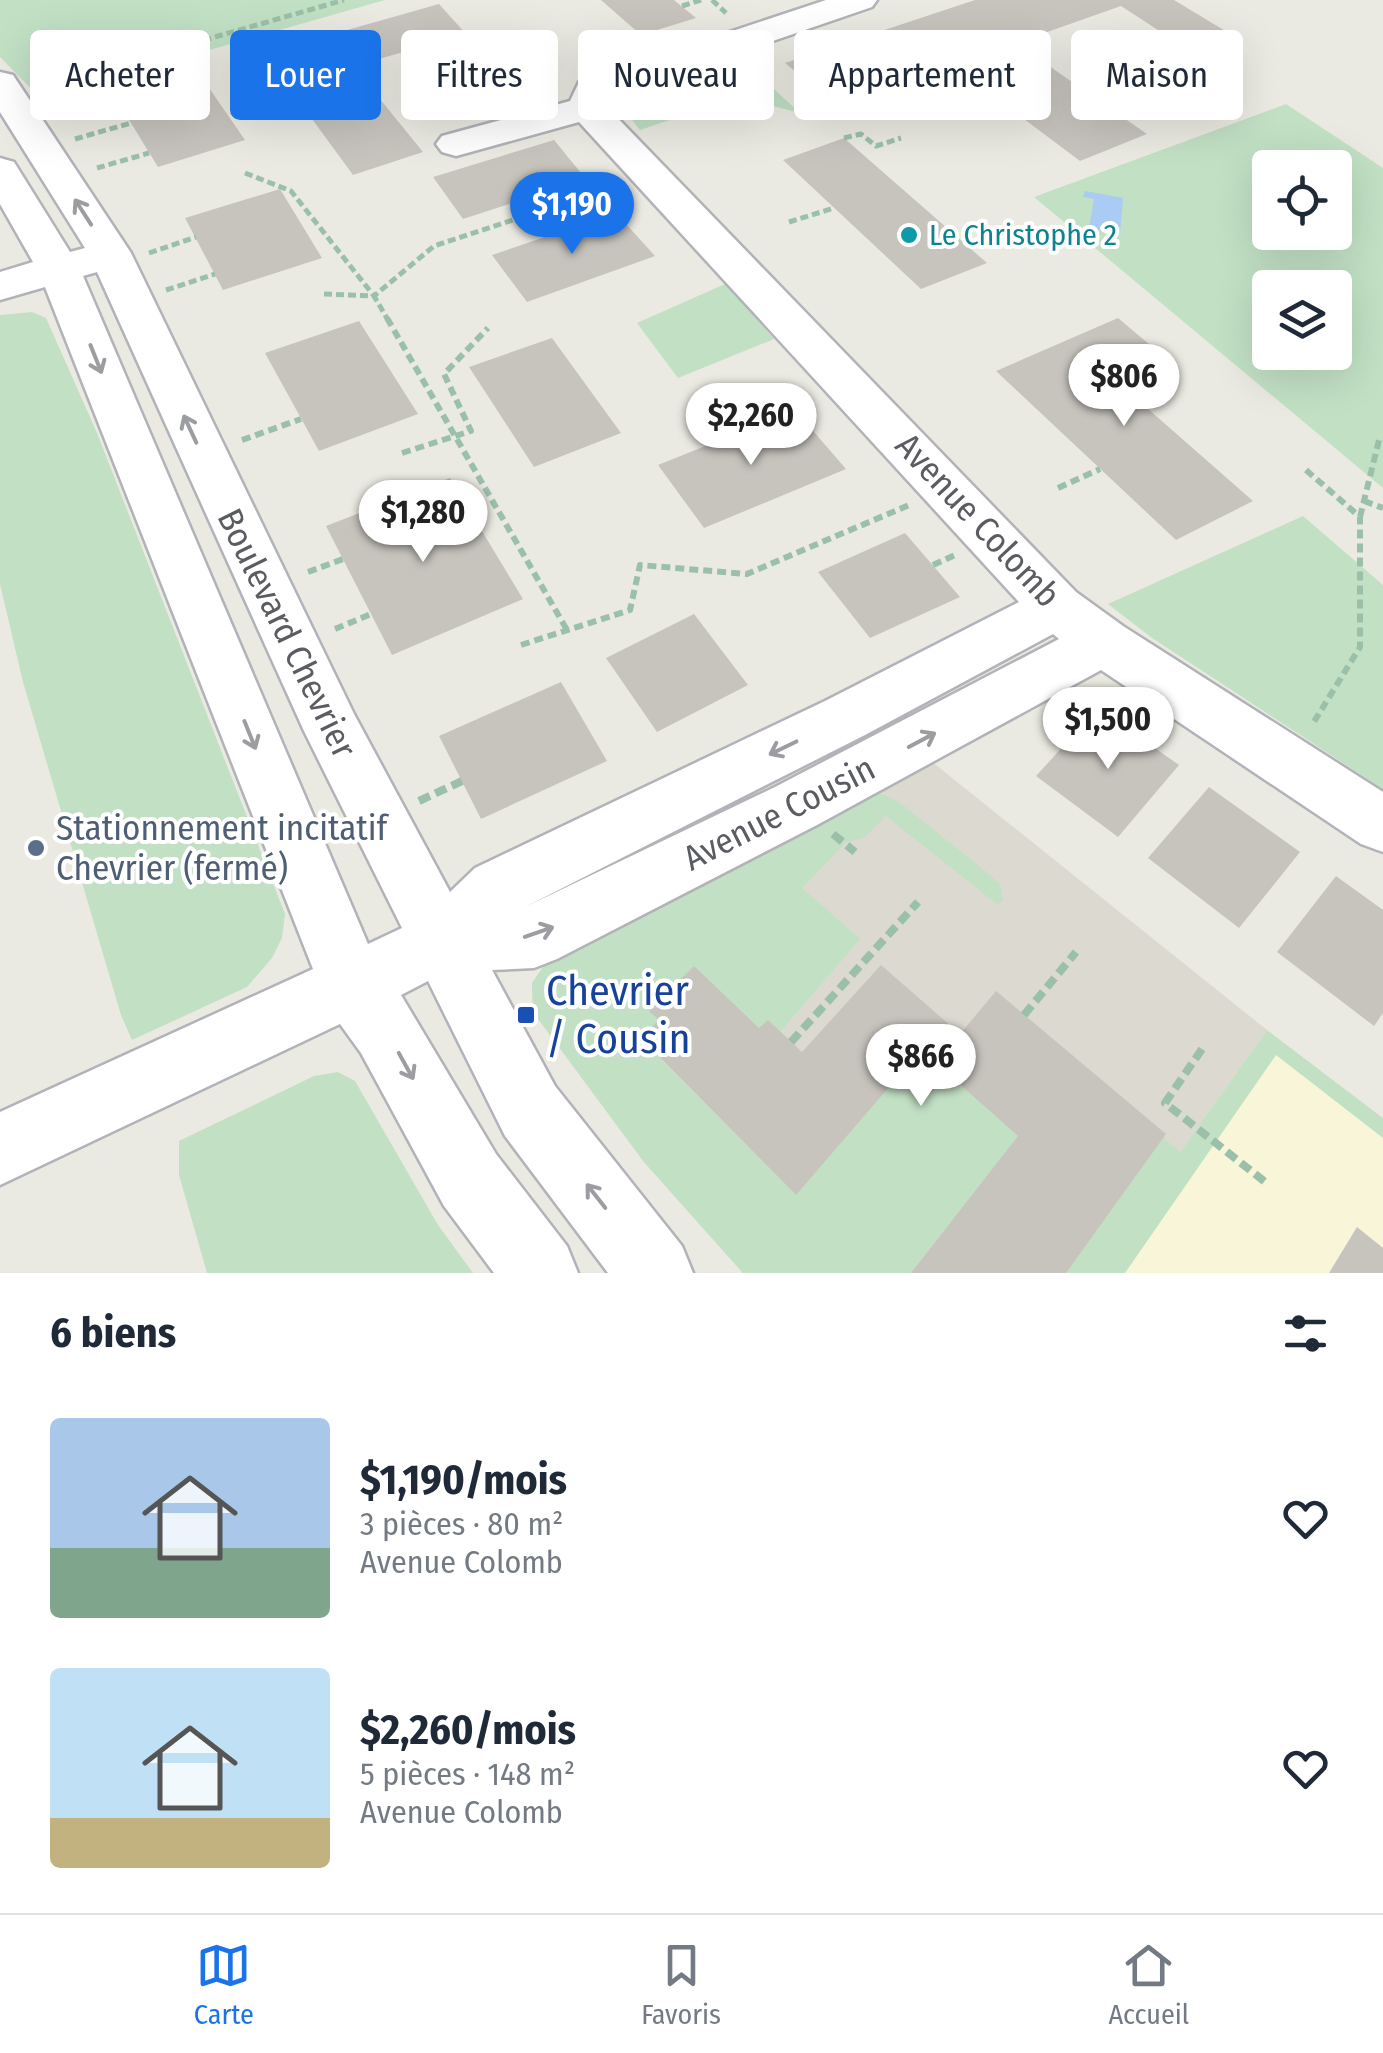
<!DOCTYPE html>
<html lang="fr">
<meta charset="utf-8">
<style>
body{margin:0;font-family:"Fira Sans Condensed",sans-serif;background:#f6f6f7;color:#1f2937;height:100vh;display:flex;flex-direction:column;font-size:38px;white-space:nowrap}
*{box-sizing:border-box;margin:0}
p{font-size:32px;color:#747a83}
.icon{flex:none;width:55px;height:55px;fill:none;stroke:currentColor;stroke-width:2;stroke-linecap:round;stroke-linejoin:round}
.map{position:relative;height:1273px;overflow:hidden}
.panel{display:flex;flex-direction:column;background:#fff;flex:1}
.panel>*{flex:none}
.banner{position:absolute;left:30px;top:30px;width:1325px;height:90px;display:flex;gap:20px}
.tools{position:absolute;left:1252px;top:150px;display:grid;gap:20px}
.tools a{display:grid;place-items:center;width:100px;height:100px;border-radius:10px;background:#fff;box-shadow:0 10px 40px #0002;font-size:50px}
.price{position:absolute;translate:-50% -85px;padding:0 22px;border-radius:35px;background:#fff;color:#222;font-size:32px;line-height:65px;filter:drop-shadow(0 2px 5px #0008)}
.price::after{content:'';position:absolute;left:50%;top:60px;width:30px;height:22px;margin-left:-15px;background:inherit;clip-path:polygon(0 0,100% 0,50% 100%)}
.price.selected{background:#1a73e8;color:#fff}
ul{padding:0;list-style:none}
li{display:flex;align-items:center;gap:30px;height:250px;padding:0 50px}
li span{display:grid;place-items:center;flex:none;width:280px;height:200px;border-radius:10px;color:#555}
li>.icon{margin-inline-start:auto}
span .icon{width:120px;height:120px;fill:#fffc;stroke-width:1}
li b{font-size:42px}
h2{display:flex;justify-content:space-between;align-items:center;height:120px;padding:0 50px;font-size:42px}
.pill{padding:0 35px;border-radius:10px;background:#fff;box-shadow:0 10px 40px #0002;font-size:35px;line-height:90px}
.pill.selected{background:#1a73e8;color:#fff}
.tab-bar{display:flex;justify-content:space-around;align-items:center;height:140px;border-top:2px solid #e0e1e3;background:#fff;font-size:28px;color:#747a83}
.tab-bar a{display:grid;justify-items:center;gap:5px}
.tab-bar .selected{color:#1a73e8}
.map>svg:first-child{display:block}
.commercial{fill:#f9f5d9}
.education{fill:#dbd9d0}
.green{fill:#c1e0c4;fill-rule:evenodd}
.water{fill:#a9cbf4}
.building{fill:#c7c4be}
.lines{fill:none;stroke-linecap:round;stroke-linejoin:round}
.minor-casing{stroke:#b2b3b8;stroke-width:5}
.path-far2{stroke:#9bc0a9;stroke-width:5;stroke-dasharray:8 4;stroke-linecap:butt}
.path-far1{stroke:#9bc0a9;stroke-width:6;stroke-dasharray:9 5;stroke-linecap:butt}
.path{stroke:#9bc0a9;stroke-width:8;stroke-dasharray:12 6;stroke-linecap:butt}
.minor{fill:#fff;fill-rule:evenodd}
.oneway{stroke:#9c9da0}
.culture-dot{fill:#0f9aa8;stroke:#fff;stroke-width:4}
.service-dot{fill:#5c6f8a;stroke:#fff;stroke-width:4}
.transit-dot{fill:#1a4fb4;stroke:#fff;stroke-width:4}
.labels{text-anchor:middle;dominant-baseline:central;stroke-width:8;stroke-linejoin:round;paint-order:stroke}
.far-culture-label{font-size:30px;fill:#0d838f;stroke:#fff;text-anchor:start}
.street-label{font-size:35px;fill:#5a5c61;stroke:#fff}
.service-label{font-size:35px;fill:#4e5e75;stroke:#fff;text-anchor:start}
.near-transit-label{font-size:42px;fill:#164399;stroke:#fff;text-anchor:start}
</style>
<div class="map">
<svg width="1383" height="1273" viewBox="0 0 1383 1273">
<rect width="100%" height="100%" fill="#ebeae2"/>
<path class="commercial" d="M1267,1030L1383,1118V1273H1094Z"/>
<path class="education" d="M931,761L1267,1030L1094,1273H743L644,1162L533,1012L532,983Z"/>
<path class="green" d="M0,0H385L40,98L0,57Z
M737,55L800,113L738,97L640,130L621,106L629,92Z
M1286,104L1383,168V488L1034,197ZM1270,168H1335V232H1270ZM1270,288H1335V352H1270Z
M725,284L774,339L678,378L637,323Z
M32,312L46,318L97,433L285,914L282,938L272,958L247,987L132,1040L121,1015L23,682L0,584V315Z
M1303,516L1383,585V789L1152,638L1108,604Z
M874,791L899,802L990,875L1000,884L1003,900L998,905L886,816L864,838L846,842L802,888L860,939L780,1032L768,1020L759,1028L694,966L649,1010L659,1020L641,1039L796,1195L903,1071L929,1094L947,1073L1018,1136L911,1273H743L644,1162L533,1012L532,983L549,958Z
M1267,1030L1383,1118V1138L1276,1055L1125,1273H1066L1163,1138L1180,1152Z
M338,1072L355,1081L438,1225L473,1273H207L179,1175V1141L314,1076Z"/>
<path class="water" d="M1085,191L1123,198L1120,233L1089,229L1094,199L1083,197Z"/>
<path class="building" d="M601,0H674L696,18L641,35Z
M975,0H1174L1232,35L1190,51L1121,6L1016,43L1147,134L1080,161L956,68L839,108L785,63Z
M439,4L466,34L358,65L333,34Z
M207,85L245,140L158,167L123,110Z
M371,88L423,152L353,175L304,108Z
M844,138L987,263L921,289L783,160Z
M554,140L586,179L463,219L433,177Z
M280,189L322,258L223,290L185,218Z
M616,213L655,256L527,302L492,255Z
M1118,318L1156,350L1106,372L1253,501L1176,540L996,371Z
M359,321L418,414L319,451L265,353Z
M552,338L621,433L534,467L469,367Z
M795,410L846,469L704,528L658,465Z
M450,478L523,599L392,655L326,526Z
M905,533L960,597L870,638L818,572Z
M694,614L748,685L657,732L606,658Z
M561,682L607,761L481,819L439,736Z
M1098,708L1179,765L1118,837L1036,776Z
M1209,787L1300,852L1239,928L1148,858Z
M1336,876L1383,910V1013L1374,1026L1277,952Z
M881,965L960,1034L996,991L1166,1134L1066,1273H911L1018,1136L947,1073L930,1094L903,1071L796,1195L641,1038L659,1020L649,1011L694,966L759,1028L768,1020L802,1052Z
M1357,1227L1383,1248V1273H1329Z"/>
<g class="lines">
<g class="minor-casing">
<path id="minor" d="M826,0H877L872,7L609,97L606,106L1076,592L1123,626L1383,792V852L1361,844L1101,670L817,825L557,959L534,968L492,970L555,1086L682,1246L693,1273H608L505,1136L428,981L401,995L496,1154L567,1246L578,1273H494L444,1206L361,1053L340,1024L0,1185V1112L313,969L45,287L0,300V272L33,262L0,204V158L14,162L70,252L85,248L0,112V72L13,75L131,253L354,714L450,892L475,868L825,701L1019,602L579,122L456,156L442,152L436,144L442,136L570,101L579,82ZM97,272L304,731L402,928L368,944L83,276ZM1053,634L1059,639L775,787L525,907L865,735Z"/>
</g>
<path class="path-far2" d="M712,0L726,13
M682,6L701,0
M44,93L145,57L344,0
M844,138L861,134L876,146L901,138
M75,139L131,123
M97,168L149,153
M245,173L291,191L374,296L434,246L613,187
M789,222L834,208
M1059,242L1089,229
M149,253L196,237
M166,290L215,274
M324,294L374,296L388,320"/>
<path class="path-far1" d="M387,318L567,630
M242,440L301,419
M402,453L471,431L444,374L488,328
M1306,470L1360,517V647L1312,725
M1058,488L1100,469
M1364,501L1383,508
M1360,517L1379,440
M933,565L955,555
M308,572L343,559
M335,629L371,614
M521,645L630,610L640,565L747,574L909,505"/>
<path class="path" d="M419,801L462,781
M833,834L855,852
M1024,1015L1076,952
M791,1042L918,902
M1202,1049L1165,1103L1269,1185"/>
<use href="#minor" class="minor"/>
</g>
<defs><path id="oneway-shaft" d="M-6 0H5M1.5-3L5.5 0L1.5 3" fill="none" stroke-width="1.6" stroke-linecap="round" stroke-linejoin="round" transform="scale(2.5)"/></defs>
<g class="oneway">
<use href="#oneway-shaft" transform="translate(83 212) rotate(-123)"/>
<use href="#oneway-shaft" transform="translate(96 359) rotate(68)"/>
<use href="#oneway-shaft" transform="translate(190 429) rotate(-115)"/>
<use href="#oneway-shaft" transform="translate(250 735) rotate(68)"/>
<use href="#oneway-shaft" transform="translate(922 740) rotate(-28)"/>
<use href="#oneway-shaft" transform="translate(783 748) rotate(154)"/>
<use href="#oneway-shaft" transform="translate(539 932) rotate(-19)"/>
<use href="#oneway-shaft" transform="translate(406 1066) rotate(61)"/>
<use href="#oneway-shaft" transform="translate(596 1196) rotate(-128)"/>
</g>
<circle class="culture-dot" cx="909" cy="235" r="10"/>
<circle class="service-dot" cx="36" cy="848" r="10"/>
<rect class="transit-dot" x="516" y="1005" width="20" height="20" rx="5"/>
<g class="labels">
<g class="far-culture-label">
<text x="929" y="235">Le Christophe 2</text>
</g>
<g class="street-label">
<text transform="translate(978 520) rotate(47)">Avenue Colomb</text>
<text transform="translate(287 633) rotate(64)">Boulevard Chevrier</text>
<text transform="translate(779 813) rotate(-27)">Avenue Cousin</text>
</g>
<g class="service-label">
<text x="56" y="828">Stationnement incitatif<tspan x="56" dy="40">Chevrier (fermé)</tspan></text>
</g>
<g class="near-transit-label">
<text x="546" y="991">Chevrier<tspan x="546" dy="48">/ Cousin</tspan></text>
</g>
</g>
</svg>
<div class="tools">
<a><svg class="icon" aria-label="locate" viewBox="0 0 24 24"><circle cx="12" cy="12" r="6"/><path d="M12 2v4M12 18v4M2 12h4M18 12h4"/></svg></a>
<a><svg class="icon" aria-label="layers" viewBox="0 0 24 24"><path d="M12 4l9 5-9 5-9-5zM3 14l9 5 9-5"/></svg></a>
</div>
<b class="price selected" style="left:572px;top:257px">$1,190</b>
<b class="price" style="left:1124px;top:429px">$806</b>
<b class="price" style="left:751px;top:468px">$2,260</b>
<b class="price" style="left:423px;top:565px">$1,280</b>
<b class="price" style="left:1108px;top:772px">$1,500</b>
<b class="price" style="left:921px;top:1109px">$866</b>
<div class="banner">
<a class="pill">Acheter</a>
<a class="pill selected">Louer</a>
<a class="pill">Filtres</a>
<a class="pill">Nouveau</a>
<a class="pill">Appartement</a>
<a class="pill">Maison</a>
</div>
</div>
<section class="panel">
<h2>6 biens<svg class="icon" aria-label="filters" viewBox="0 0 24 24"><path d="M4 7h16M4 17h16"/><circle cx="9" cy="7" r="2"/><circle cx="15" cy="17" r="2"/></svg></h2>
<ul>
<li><span style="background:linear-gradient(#a9c7e8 65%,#7fa58c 0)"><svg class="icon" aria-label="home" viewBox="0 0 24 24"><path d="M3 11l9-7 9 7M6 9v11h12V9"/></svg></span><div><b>$1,190/mois</b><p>3 pièces · 80 m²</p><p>Avenue Colomb</p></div><svg class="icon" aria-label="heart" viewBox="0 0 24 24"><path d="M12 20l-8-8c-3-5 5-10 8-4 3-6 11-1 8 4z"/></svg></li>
<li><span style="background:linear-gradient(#bfe0f5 75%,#c2b280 0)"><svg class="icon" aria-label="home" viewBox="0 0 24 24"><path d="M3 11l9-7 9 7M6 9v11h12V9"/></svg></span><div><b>$2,260/mois</b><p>5 pièces · 148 m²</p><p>Avenue Colomb</p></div><svg class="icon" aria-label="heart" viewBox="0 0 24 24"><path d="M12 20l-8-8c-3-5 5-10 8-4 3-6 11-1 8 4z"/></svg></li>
</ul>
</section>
<nav class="tab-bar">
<a class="selected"><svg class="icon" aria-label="map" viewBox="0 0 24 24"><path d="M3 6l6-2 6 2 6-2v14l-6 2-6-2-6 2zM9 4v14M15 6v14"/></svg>Carte</a>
<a><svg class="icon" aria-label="saved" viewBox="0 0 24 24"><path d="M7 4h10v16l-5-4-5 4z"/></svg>Favoris</a>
<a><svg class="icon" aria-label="home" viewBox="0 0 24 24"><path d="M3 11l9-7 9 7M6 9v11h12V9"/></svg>Accueil</a>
</nav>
